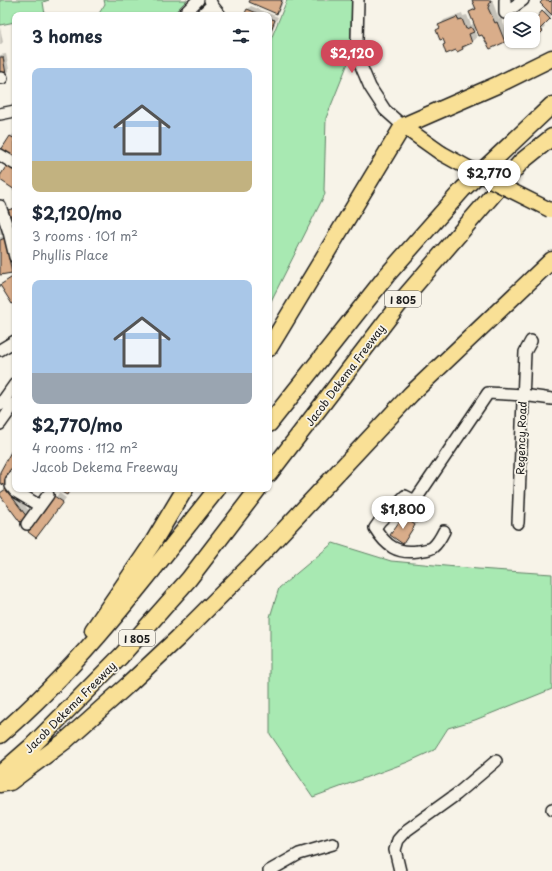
<!DOCTYPE html>
<meta charset="utf-8">
<style>
body{margin:0;font-family:"Playpen Sans",sans-serif;background:#f6f6f7;color:#1f2937;height:100vh;display:flex;flex-direction:column;font-size:15px;white-space:nowrap}
*{box-sizing:border-box;margin:0}
p{font-size:13px;color:#747a83}
.icon{flex:none;width:22px;height:22px;fill:none;stroke:currentColor;stroke-width:2;stroke-linecap:round;stroke-linejoin:round}
.map{position:relative;flex:1;overflow:hidden}
.side{position:absolute;left:12px;top:12px;width:260px;height:480px;display:flex;flex-direction:column;background:#fff;border-radius:8px;box-shadow:0 1px 3px #0004}
.side>*{flex:none}
.controls{position:absolute;left:504px;top:12px;display:grid;gap:8px}
.controls a{display:grid;place-items:center;width:36px;height:36px;border-radius:8px;background:#fff;box-shadow:0 1px 3px #0004;font-size:20px}
.price{position:absolute;translate:-50% -34px;padding:0 9px;border-radius:14px;background:#fff;color:#222;font-size:13px;line-height:26px;filter:drop-shadow(0 1px 2px #0008)}
.price::after{content:'';position:absolute;left:50%;top:24px;width:12px;height:9px;margin-left:-6px;background:inherit;clip-path:polygon(0 0,100% 0,50% 100%)}
.price.current{background:#d1495b;color:#fff}
ul{padding:0;list-style:none}
li{display:grid;align-content:center;gap:8px;height:212px;padding:0 20px}
li span{display:grid;place-items:center;height:124px;border-radius:8px;color:#555}
li>.icon{margin-inline-start:auto}
span .icon{width:72px;height:72px;fill:#fffc;stroke-width:1}
li b{font-size:17px}
h2{display:flex;justify-content:space-between;align-items:center;height:48px;padding:0 20px;font-size:17px}
.map>svg:first-child{display:block}
.green{fill:#a8e9b2;stroke:#628267}
.shadow{fill:#0003}
.building{fill:#d9ad8a;stroke:#1c1c1c}
.lines{fill:none;stroke-linecap:round;stroke-linejoin:round}
.minor-casing{stroke:#1c1c1c;stroke-width:14}
.major-casing{stroke:#1c1c1c;stroke-width:17}
.highway-casing{stroke:#1c1c1c;stroke-width:19}
.minor{stroke:#f7f3e8;stroke-width:11}
.major{stroke:#f9e096;stroke-width:14}
.highway{stroke:#f9e096;stroke-width:16}
.major-bridge-casing{stroke:#1c1c1c;stroke-width:17;stroke-linecap:butt}
.major-bridge{stroke:#f9e096;stroke-width:14}
.labels{text-anchor:middle;dominant-baseline:central;stroke-width:3.5;stroke-linejoin:round;paint-order:stroke}
.shield{fill:#f7f3e8;stroke:#5e5c59;stroke-width:1}
.shield-label{font-size:10px;font-weight:bold;fill:#1c1c1c}
.street-label{font-size:11px;fill:#1c1c1c;stroke:#f7f3e8}
</style>
<div class="map">
<svg width="552" height="871" viewBox="0 0 552 871">
<rect width="100%" height="100%" fill="#f7f3e8"/>
<filter id="ink" filterUnits="userSpaceOnUse"><feTurbulence type="fractalNoise" baseFrequency=".025" numOctaves="2"/><feDisplacementMap in="SourceGraphic" scale="8" xChannelSelector="R" yChannelSelector="G"/><feConvolveMatrix kernelMatrix="1 2 1 2 8 2 1 2 1" color-interpolation-filters="sRGB"/></filter>
<g filter="url(#ink)">
<path class="green" d="M0,0H49L43,2L45,15H15V22L0,25Z
M104,0H187L172,15H98L105,4Z
M287,0H352L350,58L326,118L324,190L325,194L269,305V44Z
M333,543L391,561L478,569L552,574V689L475,720L448,728L434,750L408,762L313,797L270,734V617L279,588Z"/>
<path class="shadow" d="M251,0H284L280,9L277,13Z
M473,0H493V3L499,19L501,18L509,37L505,41L482,34L477,28L474,31L477,37L463,49L458,51L446,43L437,30L440,27V25L444,20L462,13L463,16L467,15L471,25L475,23L470,12L475,7Z
M544,0H552V15L543,25L545,27L540,33L537,31L533,32V19H527L531,15L536,20L547,8Z
M251,6L278,17L272,31L269,34V15H245L248,9Z
M0,27L3,42L0,45Z
M6,54L9,70L6,73L0,74V55Z
M14,133L15,134V158L11,137Z
M0,210L6,231L0,235Z
M8,236L15,268L12,272L0,274V237Z
M15,276V301L13,303L5,282Z
M10,486L30,512L21,521L4,491Z
M59,493L66,498L36,537L29,532Z
M408,512L419,520L407,538L403,543V517Z"/>
<path class="building" d="M250,0H282L277,14L249,2Z
M472,0H491L488,8L495,23L497,22L505,42L490,49L482,35L479,36L469,12L476,9Z
M543,0H548L550,2L552,0V15L540,3Z
M247,9L262,15H244Z
M542,11L550,19L540,29L543,31L540,34L537,32L535,35L533,33V22Z
M457,17L458,20L462,19L466,29L471,27L474,32L469,34L472,43L462,47L463,49L457,52L456,50L446,54L443,45L445,44L443,39L440,40L436,30L440,28L438,25Z
M269,18L275,20L269,35Z
M0,57H3L6,74L0,75Z
M10,136L15,139V159L1,150Z
M7,165L15,171V190L0,180V176Z
M15,208V225L12,226L8,210Z
M5,238L12,273L0,275V240Z
M14,276L15,302L12,304L0,285Z
M13,448L15,449V467L5,486L0,483V472Z
M6,489L27,517L20,522L0,495V493Z
M56,489H70L67,495Z
M54,496L63,502L36,538L28,532Z
M403,516L415,525L403,544L390,535Z"/>
<g class="lines">
<g class="minor-casing">
<path id="minor" d="M210,0L212,5L220,15
M358,0L357,40L361,66L370,87L385,110L403,126
M505,0V13
M505,13L523,0
M183,15L198,0
M201,15L212,5
M0,78H2
M0,114L15,111
M0,155L15,164
M0,206L9,232L15,257
M0,350L15,341
M0,405L15,384
M0,424L15,403
M15,474L11,481V486L15,491L40,506
M415,501L405,496L380,521L375,528C386,546 397,554 418,551C423,550 430,550 433,547C438,543 441,537 444,531
M412,505L488,393L523,395L552,399
M518,523L525,352L531,341
M27,524L48,495
M552,809V810
M269,871L299,854L333,844
M400,871L395,850L398,840L407,830L457,794L496,761"/>
</g>
<g class="major-casing">
<path id="major" d="M403,126L441,153"/>
</g>
<g class="highway-casing">
<path id="highway" d="M269,348L403,126L497,85L552,58
M269,424L387,275L463,189L552,105
M269,474L403,299L521,162L552,137
M93,630L152,544L185,489
M0,735C84,663 149,574 217,489
M0,774L32,746L121,656L189,579L258,489
M0,784L10,782L65,741L129,684L178,638L255,561L411,394L552,260"/>
</g>
<use href="#minor" class="minor"/>
<use href="#major" class="major"/>
<use href="#highway" class="highway"/>
<g class="major-bridge-casing">
<path id="major-bridge" d="M441,153L488,179L550,210"/>
</g>
<use href="#major-bridge" class="major-bridge"/>
</g>
</g>
<g class="labels">
<g class="shield">
<rect x="385" y="291" width="36" height="16" rx="3"/>
<rect x="119" y="630" width="36" height="16" rx="3"/>
</g>
<g class="shield-label">
<text x="403" y="299">I 805</text>
<text x="137" y="638">I 805</text>
</g>
<g class="street-label">
<text transform="translate(345 375) rotate(-53)">Jacob Dekema Freeway</text>
<text transform="translate(521 438) rotate(-88)">Regency Road</text>
<text transform="translate(70 707) rotate(-45)">Jacob Dekema Freeway</text>
</g>
</g>
</svg>
<div class="controls">
<a><svg class="icon" aria-label="layers" viewBox="0 0 24 24"><path d="M12 4l9 5-9 5-9-5zM3 14l9 5 9-5"/></svg></a>
</div>
<b class="price current" style="left:352px;top:74px">$2,120</b>
<b class="price" style="left:489px;top:194px">$2,770</b>
<b class="price" style="left:403px;top:530px">$1,800</b>
<section class="side">
<h2>3 homes<svg class="icon" aria-label="filters" viewBox="0 0 24 24"><path d="M4 7h16M4 17h16"/><circle cx="9" cy="7" r="2"/><circle cx="15" cy="17" r="2"/></svg></h2>
<ul>
<li><span style="background:linear-gradient(#a9c7e8 75%,#c2b280 0)"><svg class="icon" aria-label="home" viewBox="0 0 24 24"><path d="M3 11l9-7 9 7M6 9v11h12V9"/></svg></span><div><b>$2,120/mo</b><p>3 rooms · 101 m²</p><p>Phyllis Place</p></div></li>
<li><span style="background:linear-gradient(#a9c7e8 75%,#9aa5b1 0)"><svg class="icon" aria-label="home" viewBox="0 0 24 24"><path d="M3 11l9-7 9 7M6 9v11h12V9"/></svg></span><div><b>$2,770/mo</b><p>4 rooms · 112 m²</p><p>Jacob Dekema Freeway</p></div></li>
</ul>
</section>
</div>
